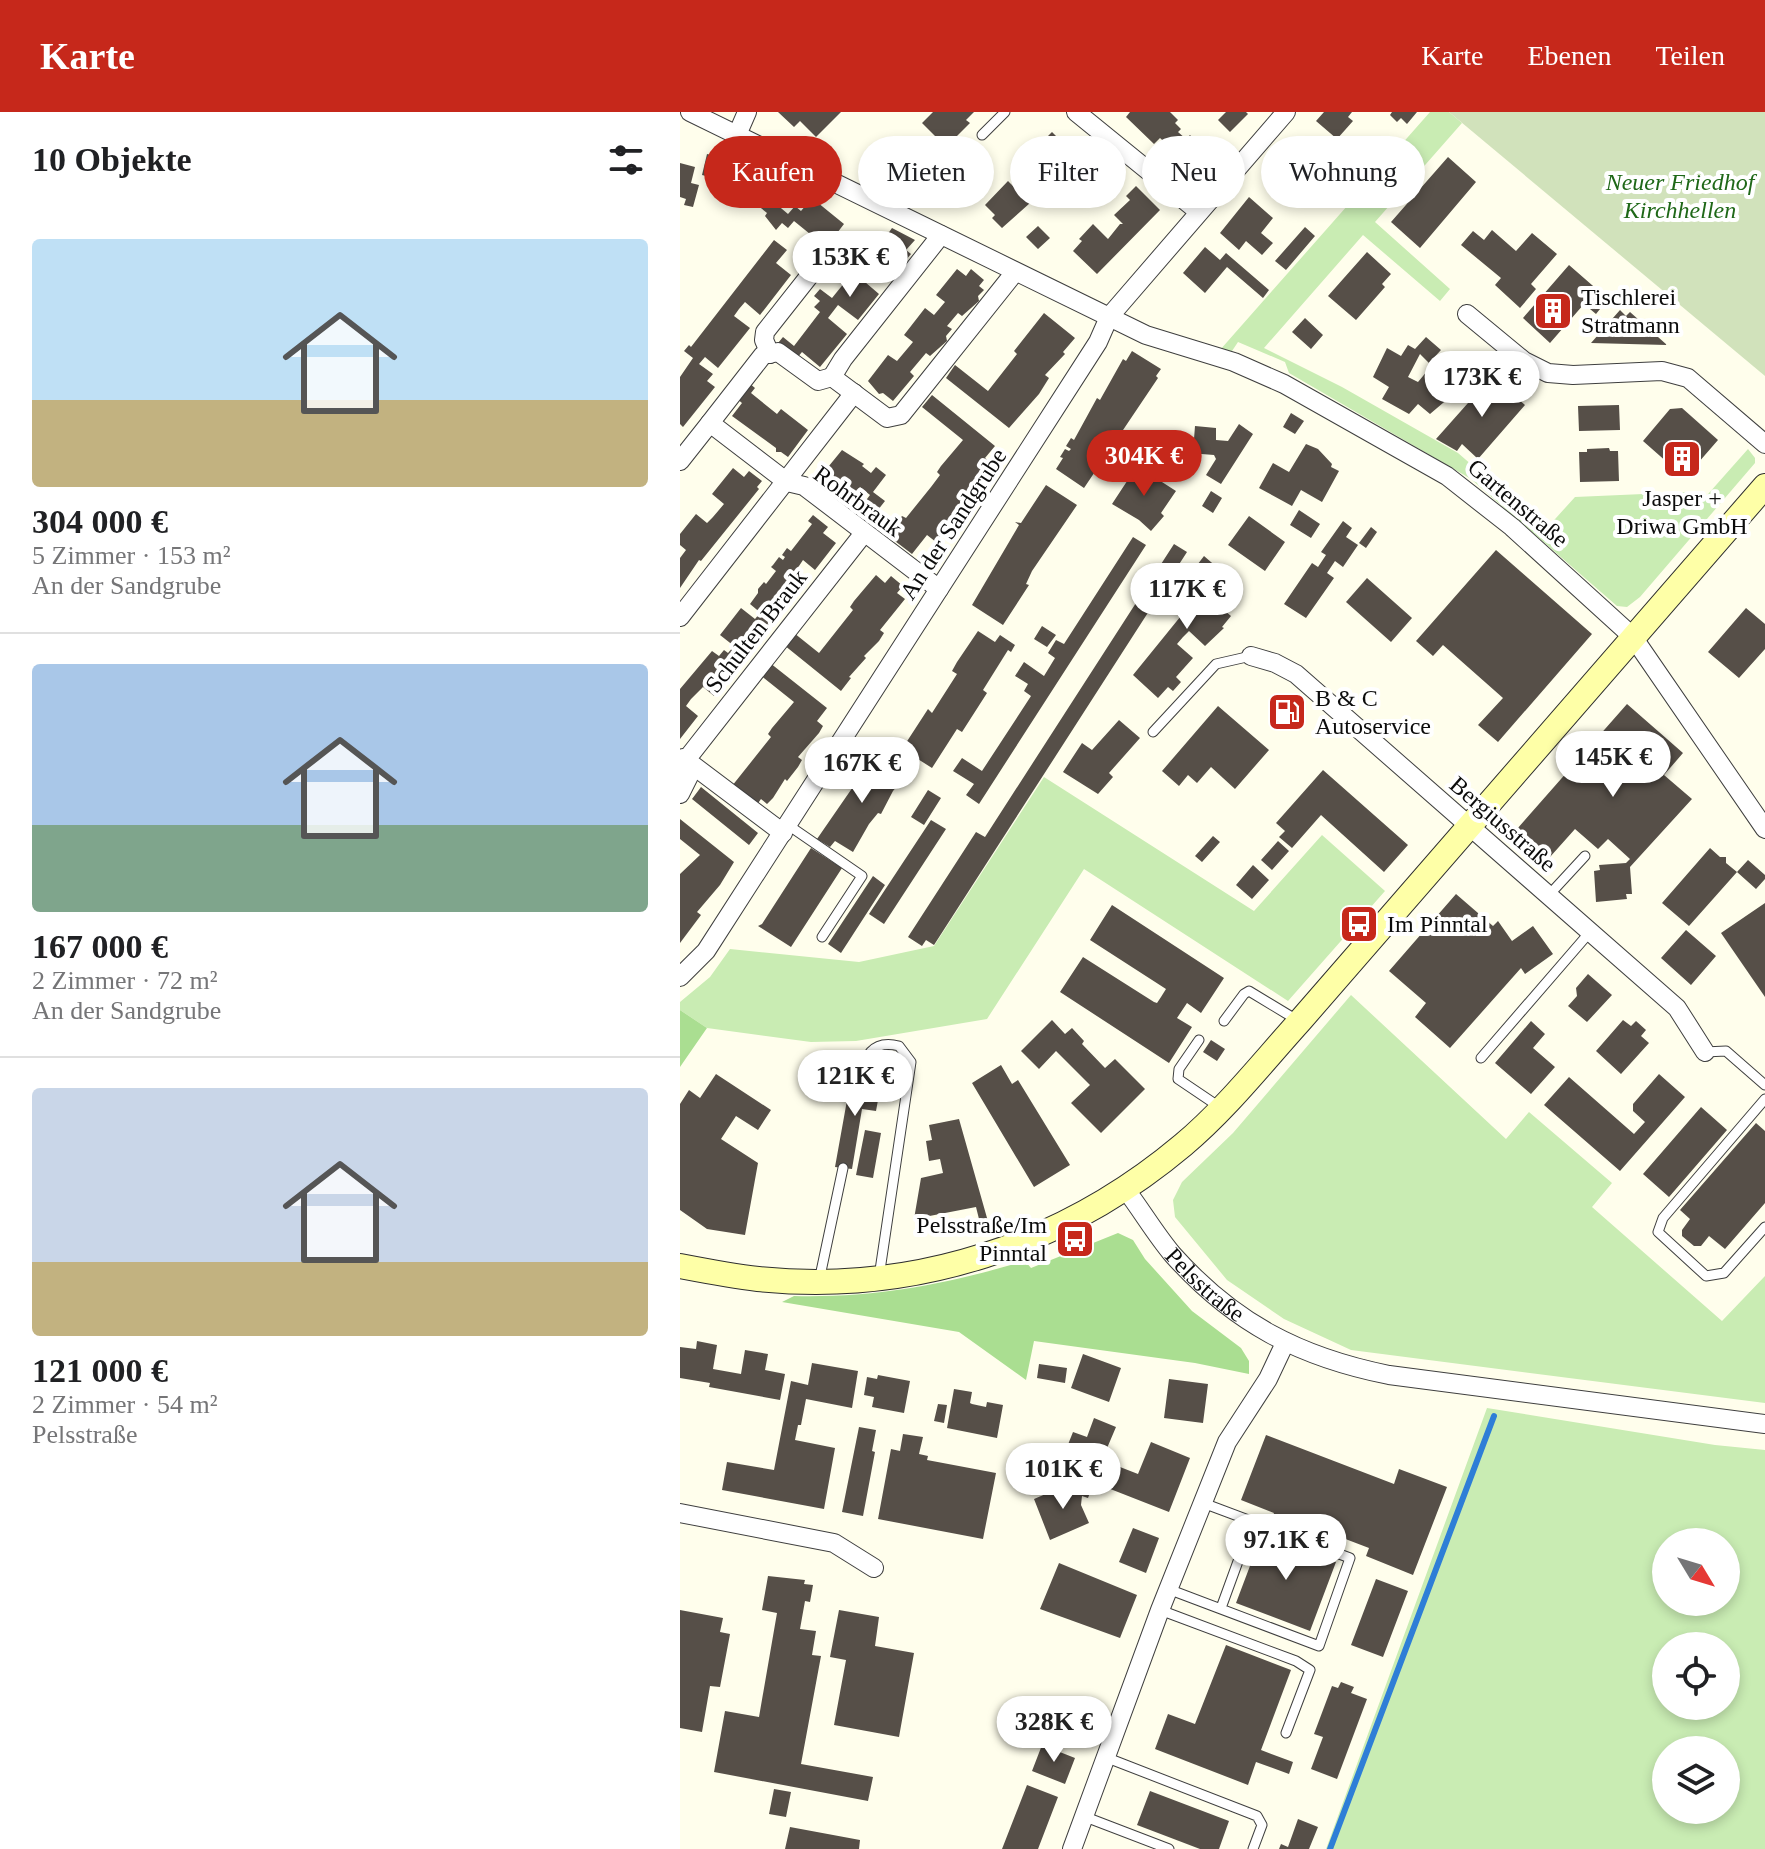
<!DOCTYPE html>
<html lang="de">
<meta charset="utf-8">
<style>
body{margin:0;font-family:Georgia,serif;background:#f6f6f6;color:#202124;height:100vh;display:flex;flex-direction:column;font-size:30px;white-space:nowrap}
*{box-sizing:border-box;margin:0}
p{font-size:26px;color:#757577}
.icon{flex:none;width:44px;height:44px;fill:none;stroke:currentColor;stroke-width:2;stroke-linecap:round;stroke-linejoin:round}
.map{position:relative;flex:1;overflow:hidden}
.side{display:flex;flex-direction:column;background:#fff;width:680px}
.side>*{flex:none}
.hud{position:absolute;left:24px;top:24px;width:760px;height:72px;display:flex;gap:16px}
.needle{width:52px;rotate:128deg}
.fabs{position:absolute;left:972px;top:1416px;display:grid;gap:16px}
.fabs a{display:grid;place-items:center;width:88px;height:88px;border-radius:50%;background:#fff;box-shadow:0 4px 12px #0003;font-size:40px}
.price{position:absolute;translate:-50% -68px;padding:0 18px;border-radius:28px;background:#fff;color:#222;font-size:26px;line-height:52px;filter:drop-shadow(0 2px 4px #0008)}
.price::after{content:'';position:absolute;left:50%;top:48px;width:24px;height:18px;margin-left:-12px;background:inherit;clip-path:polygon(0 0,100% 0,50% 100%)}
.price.on{background:#c6281b;color:#fff}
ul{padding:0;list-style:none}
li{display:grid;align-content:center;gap:16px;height:424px;padding:0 32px}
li+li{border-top:2px solid #e0e0e0}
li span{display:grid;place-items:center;height:248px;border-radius:8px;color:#555}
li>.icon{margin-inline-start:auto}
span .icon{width:144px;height:144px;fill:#fffc;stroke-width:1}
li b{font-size:34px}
h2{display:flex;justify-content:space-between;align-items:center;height:96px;padding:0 32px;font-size:34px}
.chip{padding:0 28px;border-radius:36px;background:#fff;box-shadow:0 4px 12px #0003;font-size:28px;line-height:72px}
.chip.on{background:#c6281b;color:#fff}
header{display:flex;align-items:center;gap:48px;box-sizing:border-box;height:112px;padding:0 40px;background:#c6281b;color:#fff}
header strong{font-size:38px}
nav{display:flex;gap:44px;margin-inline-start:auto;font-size:28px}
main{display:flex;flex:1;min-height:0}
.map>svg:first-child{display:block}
.green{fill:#c9ecb3;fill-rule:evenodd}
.forest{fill:#aade91}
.cemetery{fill:#d1e2bb}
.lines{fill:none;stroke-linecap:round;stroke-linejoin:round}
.stream{stroke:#2e7ed7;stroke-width:6}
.building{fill:#564f48}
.lane-casing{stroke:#3f3f3f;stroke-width:11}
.street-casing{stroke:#3f3f3f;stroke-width:20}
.secondary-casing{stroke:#2e2e2e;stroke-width:26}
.lane{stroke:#fff;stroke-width:9}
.street{stroke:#fff;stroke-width:18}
.secondary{stroke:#feffa7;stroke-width:24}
.labels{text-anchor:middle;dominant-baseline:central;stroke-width:8;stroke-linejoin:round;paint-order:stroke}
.park-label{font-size:24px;font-style:italic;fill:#1f6818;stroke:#fff}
.poi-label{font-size:24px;fill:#0c0c0c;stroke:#fff;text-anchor:start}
.street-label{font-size:24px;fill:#0c0c0c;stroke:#fff}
</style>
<header>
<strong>Karte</strong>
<nav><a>Karte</a><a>Ebenen</a><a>Teilen</a></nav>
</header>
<main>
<section class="side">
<h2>10 Objekte<svg class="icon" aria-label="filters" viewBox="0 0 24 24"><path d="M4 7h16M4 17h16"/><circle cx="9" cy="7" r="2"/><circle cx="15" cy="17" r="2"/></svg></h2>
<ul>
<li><span style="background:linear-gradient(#bfe0f5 65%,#c2b280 0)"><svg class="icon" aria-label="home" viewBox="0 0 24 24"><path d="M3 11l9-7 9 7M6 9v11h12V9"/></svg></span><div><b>304 000 €</b><p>5 Zimmer · 153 m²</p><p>An der Sandgrube</p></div></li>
<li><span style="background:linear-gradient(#a9c7e8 65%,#7fa58c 0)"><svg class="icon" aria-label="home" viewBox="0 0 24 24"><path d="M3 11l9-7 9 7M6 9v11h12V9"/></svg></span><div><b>167 000 €</b><p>2 Zimmer · 72 m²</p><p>An der Sandgrube</p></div></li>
<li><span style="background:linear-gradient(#c9d6e8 70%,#c2b280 0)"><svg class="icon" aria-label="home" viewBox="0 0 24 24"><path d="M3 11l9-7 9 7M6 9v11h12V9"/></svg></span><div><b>121 000 €</b><p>2 Zimmer · 54 m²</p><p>Pelsstraße</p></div></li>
</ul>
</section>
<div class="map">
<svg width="1085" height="1737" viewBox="0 0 1085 1737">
<rect width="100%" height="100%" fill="#fffeec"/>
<path class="green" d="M750,0H769L782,11L695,110L770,177L760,189L683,123L584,236L662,275L778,341L866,417L895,385L1009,380L1021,390L1068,337L1075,346V351L960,485L947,495L937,494L791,367L609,261L605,250L558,230L550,242L540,238Z
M364,665L574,799L642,723L705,779L608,889L404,757L307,907L176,929L131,930L27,916L0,898V890L30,865L50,837L179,850L254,834Z
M671,883L826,1027L849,1000L932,1071L912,1095L1042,1209L1085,1164V1291L671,1238L604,1207L547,1168L495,1105L493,1088L502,1070L553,1021Z
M807,1296L1035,1333L1085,1338V1737H646ZM986,1430H1046V1490H986ZM986,1534H1046V1594H986ZM986,1638H1046V1698H986Z"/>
<path class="forest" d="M0,898L27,916L0,955Z
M438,1121L453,1128L465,1147L512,1199L561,1236L569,1249V1262L515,1251L354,1229L346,1268L279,1220L102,1190L114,1184C196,1186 267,1172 345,1149L351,1156Z"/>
<path class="cemetery" d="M769,0H1085V264Z"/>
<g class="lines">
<path class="stream" d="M650,1737L814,1304"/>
</g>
<path class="building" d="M98,0H161L136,25L120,9L114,15Z
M253,0H294L286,8L290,11L266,35L242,11Z
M450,0H490L498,8L495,11L501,17L498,20L506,27L510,23L522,36L524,34L534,44L512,66L490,43L494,39L480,26L474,32L446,5Z
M546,0H566L568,2L550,20L538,8Z
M644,0H672L668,5L673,9L657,27L636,9Z
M712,0H737L727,12L721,6L717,10L710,3Z
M372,20L396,44L367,74L342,50Z
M231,26L254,48L231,71L209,48L203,54L190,42L204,29L216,41Z
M27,42L35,44L30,65L22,63Z
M768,45L796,70L740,136L711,110Z
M52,47L68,60L71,56L86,68L89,65L105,78L95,91L108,102L115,94L121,99L132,86L164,112L154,125L160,130L147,147L141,142L146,135L114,109L108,116L102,111L96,118L85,104L87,101L71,88L69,92L53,80L50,83L34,70Z
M400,48L411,59L395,75L385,65Z
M0,51L15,55L11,71L19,73L13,95L4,93L6,87L0,85Z
M650,67L655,72L638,92L632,87Z
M328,69L350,91L322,116L312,106L315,103L305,93Z
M456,74L480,98L417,162L393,139L402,129L399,127L413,112L428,127L440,112H443L434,103L450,88L446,84Z
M569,85L593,106L581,121L593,131L582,143L566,129L559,138L540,121Z
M358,114L370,126L358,137L346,125Z
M625,115L635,124L606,158L595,149Z
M212,116L235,128L226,138L231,142L209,168L195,157L185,170L199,182L178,208L158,193L148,206L167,222L140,255L122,240L117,246L98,231L103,225L114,234L140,200L134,195L140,189L134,184L140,177L152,186L178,154L175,151L180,145L185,149L198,133L205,132L211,126L207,123Z
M812,118L836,139L852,121L877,142L851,172L856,177L840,196L815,173L821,166L781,133L793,119L804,128Z
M94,128L107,138L96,151L111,163L80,203L65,190L59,197L54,204L70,216L38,256L25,245L19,252L33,262L27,269L35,275L3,315L0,312V265L13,246L4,239L9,233L11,235Z
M525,135L540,148L546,141L589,178L583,186L547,155L525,181L503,161Z
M687,140L711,162L702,172L705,175L676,208L648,184Z
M889,153L928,187L916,202L904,192L870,231L843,206Z
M277,157L286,164L291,157L304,168L299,174L304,178L298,184L299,189L282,204L278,201L267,214L272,217L266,224L267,229L250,244L246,241L230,260L234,264L213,289L203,281L199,282L188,269L208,243L217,249L233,230L224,223L245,196L254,203L265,190L256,183Z
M940,198L946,204L950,200L987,233L911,231Z
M364,201L395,226L383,240L385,242L365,263L369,266L359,282L329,316L266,266L275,253L308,279L337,242L334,239Z
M625,206L643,223L631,237L612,220Z
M746,225L761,238L749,251L740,242L728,265L738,270L748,258L771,278L767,282L770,285L750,302L738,292L729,302L702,287L709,275L693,265L707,236L721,244L728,233L735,237Z
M452,239L481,257L476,264L478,266L404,376L376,357L383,346L380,345L385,337L389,339L391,337L386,334L391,326L394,328L417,286L420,288L443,247L446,249Z
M812,264L845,293L798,347L782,332L777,339L756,327Z
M69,271L75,276L71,281L97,302L101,297L128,318L108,345L101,340H96V336L52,304L62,291L56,286Z
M252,283L315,334L305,346L312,352L287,383L291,386L286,394L256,430L247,423L232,442L207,423L222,404L226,406L251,375L260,363L257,360L261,354L283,328L242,295Z
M939,293L940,318L899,319L898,294Z
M1002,296L1038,328L1005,366L963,329L990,297Z
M611,301L624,309L615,322L603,315Z
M559,312L573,322L541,372L526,363L536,347L534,343L509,341V326L514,327L515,314L536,316V328L548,329Z
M626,332L638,337L652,352L651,355L659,359L642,390L621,378L612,394L579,376L593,351L609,360Z
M929,336L930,339H938L939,369L900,370L899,340H907V337Z
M162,338L184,352L182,354L191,361L196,355L206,363L193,380L205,389L190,408L178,399L190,383L180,375L173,383L144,360Z
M457,354L496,379L481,401L484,404L471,419L459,408L432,392Z
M53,356L64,365L69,359L82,369L77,375L79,377L21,449L19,448L0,476V446L6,438L0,433V422L16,402L27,411L33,405L44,392L32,382Z
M366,373L397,393L352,459L346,472L349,473L323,513L292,493L339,413L335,410L341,411Z
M531,379L542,386L533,401L522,394Z
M619,398L640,412L631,426L610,413Z
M133,403L148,415L143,421L156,431L135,458L123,448L109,469L119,478L98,504L87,495L82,502L70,492L78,481V477L84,470L86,472L96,459L91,455L93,453L99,445L103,448L105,445L102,443L107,436L111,439L132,412L128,409Z
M569,404L605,430L585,459L548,433Z
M663,409L672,416L666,425L678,433L663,455L655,449L647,461L654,466L626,506L604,492L632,451L638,455L646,443L641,440Z
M691,415L697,420L686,436L679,431Z
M453,425L466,433L299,692L286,683L294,672L273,659L282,646L302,659L351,584L344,579L348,572L335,564L344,550L364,564L375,546L368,541L376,528L384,532Z
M494,432L507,440L254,833L246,828L242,834L228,825L296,720L305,725Z
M816,438L912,522L818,630L798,613L823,586L763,533L753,544L736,529Z
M524,444L554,470L545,481L541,478L532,488L551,504L542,515L544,516L525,534L509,519L503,525L497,532L513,546L496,565L501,570L493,579L488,575L478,586L453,563L522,478L508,465Z
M196,463L205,471L211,464L223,474L217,481L225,487L200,518L204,521L199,529L184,544L186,546L169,565L171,566L161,579L104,533L114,521L139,541L173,498L170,495L174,489Z
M687,466L732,506L711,530L666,490Z
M61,496L75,507L80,501L92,510L66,544L60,550L56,547L51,554L55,558L34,584L23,575L11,587L6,594L18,604L0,627V577L32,539L39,544L44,538L48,541L54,534L40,523Z
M1066,496L1085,512V537L1059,566L1028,540Z
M362,514L376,523L367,535L354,527Z
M298,519L315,530L320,523L335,533L331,540L328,538L303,578L307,581L282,620L277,617L252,656L222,637L248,597L252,601L277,562L272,559L277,550Z
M90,551L147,596L137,609L143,614L139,621L118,645L122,648L118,655L107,669L105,667L93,686L87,692L81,687L76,694L52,674L91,625L88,622L92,616L114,590L80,563Z
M947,592L1003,641L984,663L1012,687L950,755L952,782H946L947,787L916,790L914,759L920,758L919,753L946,751L950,747L928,727L918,737L895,717L870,745L837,717Z
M538,594L589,638L555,677L531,655L517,671L508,663L499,674L482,659Z
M439,608L460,626L429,661L433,665L418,682L383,660L402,631L412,638Z
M195,643L226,663L213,679L201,702L198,701L189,712L173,740L155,729L150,735L137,727Z
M643,658L728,733L704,760L641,703L612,736L599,725L605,719L596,711Z
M21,675L78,721L69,733L12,687Z
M248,678L261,686L244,713L231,705Z
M0,707L54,750L40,773L17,800L21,803L0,831V762L20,743L0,727Z
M251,708L266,717L204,812L189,802Z
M533,724L540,730L522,750L515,744Z
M598,729L609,739L592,758L581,748Z
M131,736L162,756L111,835L78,814L82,812Z
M1030,736L1040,745H1046V751L1057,760L1009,814L982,791Z
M1068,748L1085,763V767L1076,777L1057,760Z
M573,753L589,768L572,787L556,773Z
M193,764L205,773L161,841L148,832Z
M776,782L813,814L818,809L832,829L853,814L873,842L845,862L841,856L770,936L735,905L746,891L709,859Z
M1085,791V885L1041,821Z
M432,793L544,866L521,901L507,891L497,906L512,915L489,951L380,880L403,845L474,890L477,891L481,885L486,877L410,828Z
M1006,818L1036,844L1011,873L981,846Z
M908,862L932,883L907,910L888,894L897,884L896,876Z
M372,908L385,922L392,916L404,929L402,932L425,956L435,947L465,977L421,1021L391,991L410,973L376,939L359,957L341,939Z
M943,908L951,914L956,909L966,918L961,924L969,931L941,962L916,939Z
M851,909L865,922L853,936L875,955L851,982L815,951Z
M531,928L545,937L537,949L523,940Z
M321,953L332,972L338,968L390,1053L354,1075L292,971Z
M36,962L91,998L78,1018L56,1004L41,1027L78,1051L65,1123L27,1117L0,1098V992L9,978L20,986Z
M979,962L1005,985L940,1059L864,993L889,965L954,1022L965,1010L953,999V992Z
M171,966L201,972L196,999L182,997L172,1057L155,1055Z
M1021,995L1047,1018L989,1085L963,1062Z
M279,1007L309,1113L301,1115L296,1095L234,1107L241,1066L263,1061L260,1047L249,1049L246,1029L252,1028L249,1013Z
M1076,1011L1085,1019V1091L1045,1137L1029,1124L1021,1134H1014L1002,1124V1118L1010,1107L1000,1098Z
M185,1018L201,1021L193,1066L176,1063Z
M17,1229L37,1233L33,1257L61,1262L65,1238L88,1242L85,1258L105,1262L100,1288L29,1275L30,1271L0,1266V1235L16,1237Z
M403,1242L441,1256L429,1290L391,1276Z
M132,1251L178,1259L172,1296L126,1287L121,1313H118L115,1328L155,1336L144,1397L42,1378L47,1350L94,1358L111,1269L128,1273Z
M359,1252L387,1256L385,1271L357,1266Z
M198,1263L230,1269L224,1301L192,1295L194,1285L184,1283L187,1265L197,1267Z
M489,1267L528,1272L523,1311L484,1306Z
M274,1277L292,1280L290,1291L292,1292L306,1295L307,1290L323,1293L317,1326L267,1316Z
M258,1292L267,1293L264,1311L254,1309Z
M414,1306L436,1315L422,1348L458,1362L471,1330L510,1346L489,1400L392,1362L401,1340L387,1335L393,1320L407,1325Z
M179,1315L196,1318L192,1339L195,1340L183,1404L162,1400Z
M223,1322L243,1325L239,1342L248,1344L247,1348L316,1361L303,1427L198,1407L211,1337L220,1339Z
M586,1323L714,1372L719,1357L767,1375L733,1463L686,1444L689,1436L613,1407L610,1416L591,1409L594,1401L561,1388Z
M393,1371L411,1378L408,1386L402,1384L401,1393L409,1411L370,1428L354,1387L375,1378L376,1384L391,1377Z
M453,1416L479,1426L466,1461L439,1450Z
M582,1422L656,1450L630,1519L556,1491Z
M379,1451L457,1483L440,1526L360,1497Z
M88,1464L125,1468L124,1472L133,1473L130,1490L125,1489L120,1517L136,1519L132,1543L141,1544L121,1652L193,1665L188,1689L34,1660L45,1599L79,1605L97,1501L82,1498Z
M696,1467L728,1479L703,1545L671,1533Z
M0,1498L43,1506L40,1520L50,1522L40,1575L30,1574L22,1620L0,1616Z
M159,1498L199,1505L195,1534L234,1541L219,1625L154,1613L166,1548L150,1545Z
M546,1533L611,1558L581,1638L613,1650L609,1662L576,1650L568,1673L475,1637L488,1602L515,1612Z
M661,1570L674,1575L671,1581L687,1587L657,1667L631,1657L643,1625L634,1622L652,1574L658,1576Z
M362,1633L395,1646L385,1672L352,1659Z
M347,1673L378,1685L358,1737H322Z
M94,1677L111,1680L106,1705L89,1702Z
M470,1679L549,1709L539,1737H520L457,1713Z
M618,1707L638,1715L629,1737H599L601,1732L608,1735Z
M110,1715L180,1728L179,1737H105Z"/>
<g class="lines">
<g class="lane-casing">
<path id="lane" d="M302,23L325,0
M473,620L536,552L571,544
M108,713L182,764L142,825
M869,783L905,744
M544,909L564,882L569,879L617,908
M519,928L499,957L498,967L541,996
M1025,940L1046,939L1085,973
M801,946L910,820
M179,968C184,945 192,927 219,934L231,950L199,1165
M1085,987L983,1106L978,1120L1026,1164L1044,1161L1085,1115
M139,1169L163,1056
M488,1477L639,1534L670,1446L523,1391
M541,1496L572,1411
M480,1498L616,1549L630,1558L606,1621
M425,1645L577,1704L582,1713L573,1737
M403,1704L489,1737"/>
</g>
<g class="street-casing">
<g id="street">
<path d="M10,0L466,223L554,250L604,272L767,364L832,415L953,525L1085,717"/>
<path d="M396,0L519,100"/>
<path d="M57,23L67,0"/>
<path d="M261,123L163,247L152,265L207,306L221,303L335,160"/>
<path d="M787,202L844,249L868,261L893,263L982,259L1008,266L1085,332"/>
<path d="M90,242L84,228L85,220L130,163"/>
<path d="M30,311L83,243L98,240L138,269L152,265"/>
<path d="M0,349L30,311L107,370L124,374L259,477"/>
<path d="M0,505L174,281"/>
<path d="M571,544L595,551L616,562L997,896L1025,940"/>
<path d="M0,682L9,664L6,648L3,646"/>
<path d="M103,721L6,648L184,421"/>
<path d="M0,865L26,839L418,230L429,205L606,0"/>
<path id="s1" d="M446,1078C462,1099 476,1123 493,1143C554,1211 619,1245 709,1263L1085,1312"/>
<path d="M0,1401L154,1431L194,1456"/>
<path d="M392,1737L480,1498L547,1330L588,1267L605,1231"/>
</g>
</g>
<g class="secondary-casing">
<path id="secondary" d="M0,1154C26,1159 52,1164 78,1167C234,1183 384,1133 503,1033C546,997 582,951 620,909L1085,374"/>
</g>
<use href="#lane" class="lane"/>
<use href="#street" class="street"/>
<use href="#secondary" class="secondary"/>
</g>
<defs>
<g id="building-square" transform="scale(2)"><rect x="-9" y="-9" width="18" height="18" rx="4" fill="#c6281b" stroke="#fff"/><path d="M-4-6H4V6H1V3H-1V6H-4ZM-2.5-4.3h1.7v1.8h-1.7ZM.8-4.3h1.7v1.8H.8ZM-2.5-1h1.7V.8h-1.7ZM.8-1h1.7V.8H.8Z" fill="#fff"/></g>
<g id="fuel-square" transform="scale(2)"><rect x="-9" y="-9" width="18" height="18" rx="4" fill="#c6281b" stroke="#fff"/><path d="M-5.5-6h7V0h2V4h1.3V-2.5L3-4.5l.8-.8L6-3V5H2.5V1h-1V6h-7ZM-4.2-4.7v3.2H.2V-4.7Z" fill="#fff"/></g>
<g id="bus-square" transform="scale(2)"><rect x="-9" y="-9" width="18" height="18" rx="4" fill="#c6281b" stroke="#fff"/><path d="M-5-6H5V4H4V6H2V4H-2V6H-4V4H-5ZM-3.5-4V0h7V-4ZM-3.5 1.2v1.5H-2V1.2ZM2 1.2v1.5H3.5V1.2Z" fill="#fff"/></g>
</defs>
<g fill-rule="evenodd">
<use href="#building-square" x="873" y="199"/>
<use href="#building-square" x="1002" y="347"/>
<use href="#fuel-square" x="607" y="600"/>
<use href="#bus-square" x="679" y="812"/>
<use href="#bus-square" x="395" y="1127"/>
</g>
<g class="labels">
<g class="park-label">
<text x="1000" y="70">Neuer Friedhof<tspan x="1000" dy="28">Kirchhellen</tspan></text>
</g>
<g class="poi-label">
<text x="901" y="185">Tischlerei<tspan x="901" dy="28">Stratmann</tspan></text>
<text x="1002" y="386" text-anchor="middle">Jasper +<tspan x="1002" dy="28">Driwa GmbH</tspan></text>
<text x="635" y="586">B &amp; C<tspan x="635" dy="28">Autoservice</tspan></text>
<text x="707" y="812">Im Pinntal</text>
<text x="367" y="1113" text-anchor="end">Pelsstraße/Im<tspan x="367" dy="28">Pinntal</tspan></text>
</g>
<g class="street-label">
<text transform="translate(178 389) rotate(36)">Rohrbrauk</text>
<text transform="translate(838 391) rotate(40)">Gartenstraße</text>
<text transform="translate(273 412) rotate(-57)">An der Sandgrube</text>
<text transform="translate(76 519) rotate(-52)">Schulten Brauk</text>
<text transform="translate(823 712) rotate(41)">Bergiusstraße</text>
<text stroke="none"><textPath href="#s1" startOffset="124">Pelsstraße</textPath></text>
</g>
</g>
</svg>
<div class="fabs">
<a><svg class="needle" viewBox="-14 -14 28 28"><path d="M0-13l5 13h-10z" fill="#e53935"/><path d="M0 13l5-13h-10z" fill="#757577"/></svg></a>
<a><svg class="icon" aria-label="locate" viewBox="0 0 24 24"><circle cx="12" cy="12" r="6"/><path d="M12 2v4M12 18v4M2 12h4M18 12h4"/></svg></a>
<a><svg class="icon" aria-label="layers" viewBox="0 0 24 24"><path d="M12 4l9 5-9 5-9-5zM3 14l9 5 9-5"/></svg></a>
</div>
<b class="price" style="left:170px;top:187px">153K €</b>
<b class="price" style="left:802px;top:307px">173K €</b>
<b class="price on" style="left:464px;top:386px">304K €</b>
<b class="price" style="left:507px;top:519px">117K €</b>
<b class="price" style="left:933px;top:687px">145K €</b>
<b class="price" style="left:182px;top:693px">167K €</b>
<b class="price" style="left:175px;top:1006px">121K €</b>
<b class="price" style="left:383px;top:1399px">101K €</b>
<b class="price" style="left:606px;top:1470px">97.1K €</b>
<b class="price" style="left:374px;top:1652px">328K €</b>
<div class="hud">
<a class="chip on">Kaufen</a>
<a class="chip">Mieten</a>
<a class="chip">Filter</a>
<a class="chip">Neu</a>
<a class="chip">Wohnung</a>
</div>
</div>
</main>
